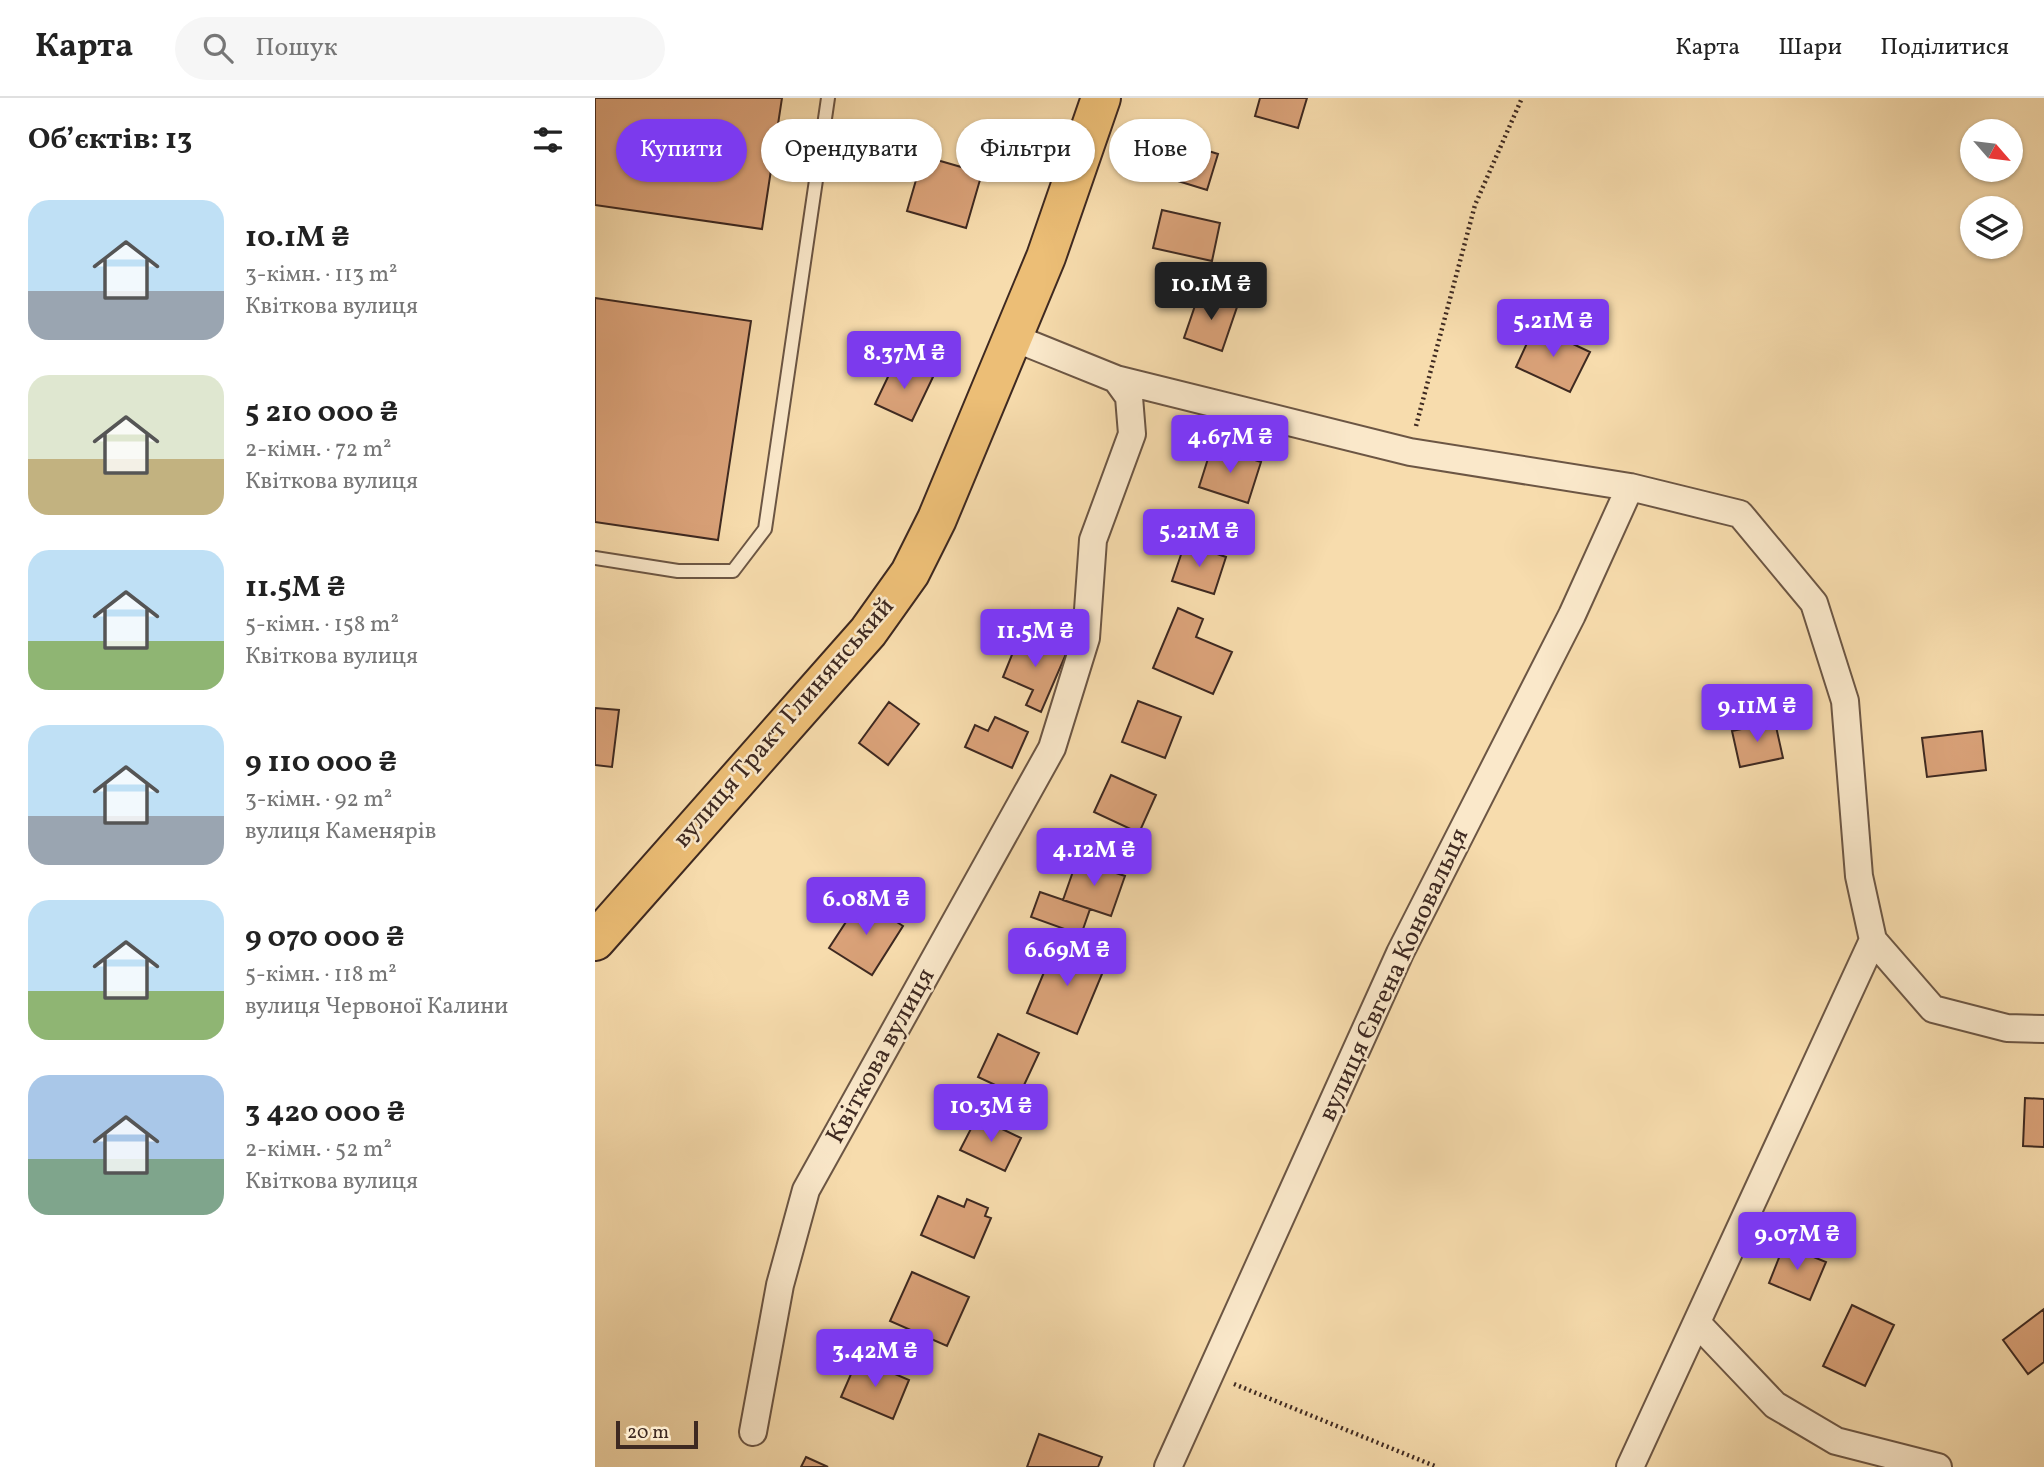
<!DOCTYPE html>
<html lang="uk">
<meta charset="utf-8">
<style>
body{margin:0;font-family:Vollkorn,serif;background:#f6f6f6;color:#222;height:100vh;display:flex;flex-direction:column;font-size:26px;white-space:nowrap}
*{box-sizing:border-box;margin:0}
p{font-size:23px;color:#767676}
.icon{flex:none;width:38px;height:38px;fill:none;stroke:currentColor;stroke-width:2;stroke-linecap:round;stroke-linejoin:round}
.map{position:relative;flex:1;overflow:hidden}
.panel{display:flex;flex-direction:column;background:#fff;width:595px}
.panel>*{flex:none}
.guide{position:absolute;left:21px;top:21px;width:665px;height:63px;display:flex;gap:14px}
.needle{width:46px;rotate:118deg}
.fabs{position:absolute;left:1365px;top:21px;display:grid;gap:14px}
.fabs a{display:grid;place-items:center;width:63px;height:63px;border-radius:50%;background:#fff;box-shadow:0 2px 5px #0004;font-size:35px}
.scale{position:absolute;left:21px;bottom:18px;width:82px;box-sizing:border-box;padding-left:7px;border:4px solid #3e2921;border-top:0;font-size:19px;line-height:24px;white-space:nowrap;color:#3e2921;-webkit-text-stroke:5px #fae8ca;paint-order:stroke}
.price{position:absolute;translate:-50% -60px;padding:0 16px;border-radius:7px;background:#7c3aed;color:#fff;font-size:23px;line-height:46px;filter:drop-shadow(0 2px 4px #0008)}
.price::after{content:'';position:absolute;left:50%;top:42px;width:21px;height:16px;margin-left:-10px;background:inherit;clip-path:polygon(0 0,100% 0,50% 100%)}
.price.active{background:#222;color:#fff}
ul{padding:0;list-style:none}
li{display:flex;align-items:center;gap:21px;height:175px;padding:0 28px}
li span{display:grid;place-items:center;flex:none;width:196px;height:140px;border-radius:21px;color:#555}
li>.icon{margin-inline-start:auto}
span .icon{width:84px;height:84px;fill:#fffc;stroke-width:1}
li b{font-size:30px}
h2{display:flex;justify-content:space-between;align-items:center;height:84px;padding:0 28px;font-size:30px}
.pill{padding:0 24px;border-radius:32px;background:#fff;box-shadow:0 2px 5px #0004;font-size:24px;line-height:63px}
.pill.active{background:#7c3aed;color:#fff}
header{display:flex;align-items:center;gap:42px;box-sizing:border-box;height:98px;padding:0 35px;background:#fff;border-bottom:2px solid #e0e0e0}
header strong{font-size:33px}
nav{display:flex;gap:38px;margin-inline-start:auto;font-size:24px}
.search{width:490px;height:63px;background:#f6f6f6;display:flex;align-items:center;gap:18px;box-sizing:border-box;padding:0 24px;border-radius:38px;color:#767676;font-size:26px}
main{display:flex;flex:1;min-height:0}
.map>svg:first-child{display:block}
.building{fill:#daa279;stroke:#3e2921;stroke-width:2}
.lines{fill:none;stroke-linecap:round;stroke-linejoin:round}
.service-casing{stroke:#6c5644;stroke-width:16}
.minor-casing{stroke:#6c5644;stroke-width:30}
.primary-casing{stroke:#3e2921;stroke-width:42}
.path{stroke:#3e2921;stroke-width:4.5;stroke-dasharray:2 3.5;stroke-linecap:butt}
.service{stroke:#fae8ca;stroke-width:12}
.minor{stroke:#fae8ca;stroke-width:26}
.primary{stroke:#ecbe76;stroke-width:38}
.labels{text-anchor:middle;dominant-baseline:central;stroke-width:5;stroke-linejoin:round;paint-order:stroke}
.street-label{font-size:26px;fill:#3e2921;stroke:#fae8ca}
</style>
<header>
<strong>Карта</strong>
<div class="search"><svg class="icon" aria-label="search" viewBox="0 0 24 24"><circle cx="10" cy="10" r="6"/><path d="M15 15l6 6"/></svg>Пошук</div>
<nav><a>Карта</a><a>Шари</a><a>Поділитися</a></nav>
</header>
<main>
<section class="panel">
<h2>Об’єктів: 13<svg class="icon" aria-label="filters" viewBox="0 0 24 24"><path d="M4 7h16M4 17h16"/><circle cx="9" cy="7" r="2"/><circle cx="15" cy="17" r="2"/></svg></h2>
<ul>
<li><span style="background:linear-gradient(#bfe0f5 65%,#9aa5b1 0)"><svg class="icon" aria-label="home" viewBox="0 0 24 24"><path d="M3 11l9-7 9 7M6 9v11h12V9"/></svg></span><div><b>10.1M ₴</b><p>3-кімн. · 113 m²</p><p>Квіткова вулиця</p></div></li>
<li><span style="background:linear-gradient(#dfe7d0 60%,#c2b280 0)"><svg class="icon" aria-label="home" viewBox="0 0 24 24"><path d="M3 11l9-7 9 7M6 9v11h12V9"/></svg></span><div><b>5 210 000 ₴</b><p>2-кімн. · 72 m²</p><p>Квіткова вулиця</p></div></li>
<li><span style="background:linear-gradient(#bfe0f5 65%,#8fb573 0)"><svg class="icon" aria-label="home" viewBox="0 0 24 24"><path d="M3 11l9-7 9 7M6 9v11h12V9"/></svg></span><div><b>11.5M ₴</b><p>5-кімн. · 158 m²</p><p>Квіткова вулиця</p></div></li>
<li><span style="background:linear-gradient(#bfe0f5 65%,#9aa5b1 0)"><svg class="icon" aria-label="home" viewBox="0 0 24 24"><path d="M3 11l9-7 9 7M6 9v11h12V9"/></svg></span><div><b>9 110 000 ₴</b><p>3-кімн. · 92 m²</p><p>вулиця Каменярів</p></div></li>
<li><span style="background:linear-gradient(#bfe0f5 65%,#8fb573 0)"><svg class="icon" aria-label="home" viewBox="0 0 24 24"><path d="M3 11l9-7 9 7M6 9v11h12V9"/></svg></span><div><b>9 070 000 ₴</b><p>5-кімн. · 118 m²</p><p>вулиця Червоної Калини</p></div></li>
<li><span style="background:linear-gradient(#a9c7e8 60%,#7fa58c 0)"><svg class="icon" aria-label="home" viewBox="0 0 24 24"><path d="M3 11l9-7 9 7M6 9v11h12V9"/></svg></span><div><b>3 420 000 ₴</b><p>2-кімн. · 52 m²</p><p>Квіткова вулиця</p></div></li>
</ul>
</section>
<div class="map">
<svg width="1449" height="1369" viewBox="0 0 1449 1369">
<rect width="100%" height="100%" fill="#f7dcad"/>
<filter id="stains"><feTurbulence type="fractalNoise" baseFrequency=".00286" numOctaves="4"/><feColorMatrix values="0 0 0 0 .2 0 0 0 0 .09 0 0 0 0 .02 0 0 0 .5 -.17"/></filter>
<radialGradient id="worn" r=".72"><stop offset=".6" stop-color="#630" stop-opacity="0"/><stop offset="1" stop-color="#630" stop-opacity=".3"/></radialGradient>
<path class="building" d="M0,0H187L167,131L0,107Z
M665,0H712L703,30L660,18Z
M581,43L623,56L612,92L570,79Z
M328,58L387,75L371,130L312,113Z
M567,112L625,125L617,163L558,150Z
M604,196L642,209L627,253L589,240Z
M0,200L156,223L123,442L0,424Z
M940,228L995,254L975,294L921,269Z
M301,262L338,279L317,323L280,306Z
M617,348L666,364L653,405L604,389Z
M590,445L631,459L619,496L577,483Z
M583,510L608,521L601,539L637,554L618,596L558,570Z
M425,537L471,556L446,614L431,607L438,592L408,579Z
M543,603L586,619L570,660L527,644Z
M294,604L324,626L293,667L264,645Z
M0,610L24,612L17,669L0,667Z
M400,619L433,634L417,670L370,649L380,627L393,633Z
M1180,624L1188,660L1145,669L1137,633Z
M1387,633L1391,672L1332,679L1327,640Z
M516,677L561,697L544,735L499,714Z
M482,762L530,778L516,818L468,802Z
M445,794L495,811L486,837L436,819Z
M266,801L308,828L277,877L234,850Z
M462,843L512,864L482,936L432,915Z
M403,936L444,955L424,998L383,979Z
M1430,1000L1449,1001V1049L1428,1048Z
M382,1019L426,1040L410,1073L365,1052Z
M343,1098L369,1109L372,1101L393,1110L390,1118L396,1120L379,1160L326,1137Z
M1189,1147L1231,1164L1215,1202L1174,1185Z
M317,1174L374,1199L352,1248L295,1223Z
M1257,1207L1299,1227L1270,1288L1228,1268Z
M1449,1211V1264L1433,1276L1408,1242Z
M263,1260L314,1282L298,1321L246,1299Z
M444,1336L507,1359L503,1369H432Z
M211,1359L233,1369H206Z"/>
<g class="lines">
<g class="service-casing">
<path id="service" d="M0,460L83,473H138L170,431L233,0"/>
</g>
<g class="minor-casing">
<path id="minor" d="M417,239L521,281L815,354L1035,389L1145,416L1219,505L1250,603L1264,778L1278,842L1338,911L1412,930L1449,931
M1102,1225L1180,1307L1241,1343L1343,1369
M158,1334L185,1187L211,1092L457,650L491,540L498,442L537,336L534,299L521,281
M573,1369L805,855L977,517L1035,389
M1035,1369L1278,842"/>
</g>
<g class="primary-casing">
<path id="primary" d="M0,843L273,534L315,475L342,421L451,159L506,0"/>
</g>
<path class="path" d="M821,328L880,107L927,0
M639,1286L842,1369"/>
<use href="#service" class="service"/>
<use href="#minor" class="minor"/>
<use href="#primary" class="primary"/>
</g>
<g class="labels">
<g class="street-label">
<text transform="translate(189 625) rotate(-49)">вулиця Тракт Глинянський</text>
<text transform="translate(799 877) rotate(-65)">вулиця Євгена Коновальця</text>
<text transform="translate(286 958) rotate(-61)">Квіткова вулиця</text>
</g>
</g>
<rect width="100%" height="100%" filter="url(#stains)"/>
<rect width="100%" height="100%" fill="url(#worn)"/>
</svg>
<div class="fabs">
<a><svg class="needle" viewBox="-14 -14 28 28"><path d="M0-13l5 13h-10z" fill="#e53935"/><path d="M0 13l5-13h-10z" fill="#767676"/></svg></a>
<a><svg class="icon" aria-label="layers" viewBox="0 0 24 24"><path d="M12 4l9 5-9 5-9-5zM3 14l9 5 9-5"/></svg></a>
</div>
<div class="scale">20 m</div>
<b class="price active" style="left:616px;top:224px">10.1M ₴</b>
<b class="price" style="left:958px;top:261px">5.21M ₴</b>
<b class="price" style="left:309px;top:293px">8.37M ₴</b>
<b class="price" style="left:635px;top:377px">4.67M ₴</b>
<b class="price" style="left:604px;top:471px">5.21M ₴</b>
<b class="price" style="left:440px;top:571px">11.5M ₴</b>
<b class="price" style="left:1162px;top:646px">9.11M ₴</b>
<b class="price" style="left:499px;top:790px">4.12M ₴</b>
<b class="price" style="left:271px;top:839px">6.08M ₴</b>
<b class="price" style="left:472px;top:890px">6.69M ₴</b>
<b class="price" style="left:396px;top:1046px">10.3M ₴</b>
<b class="price" style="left:1202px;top:1174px">9.07M ₴</b>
<b class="price" style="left:280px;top:1291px">3.42M ₴</b>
<div class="guide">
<a class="pill active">Купити</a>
<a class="pill">Орендувати</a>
<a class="pill">Фільтри</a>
<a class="pill">Нове</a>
</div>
</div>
</main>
